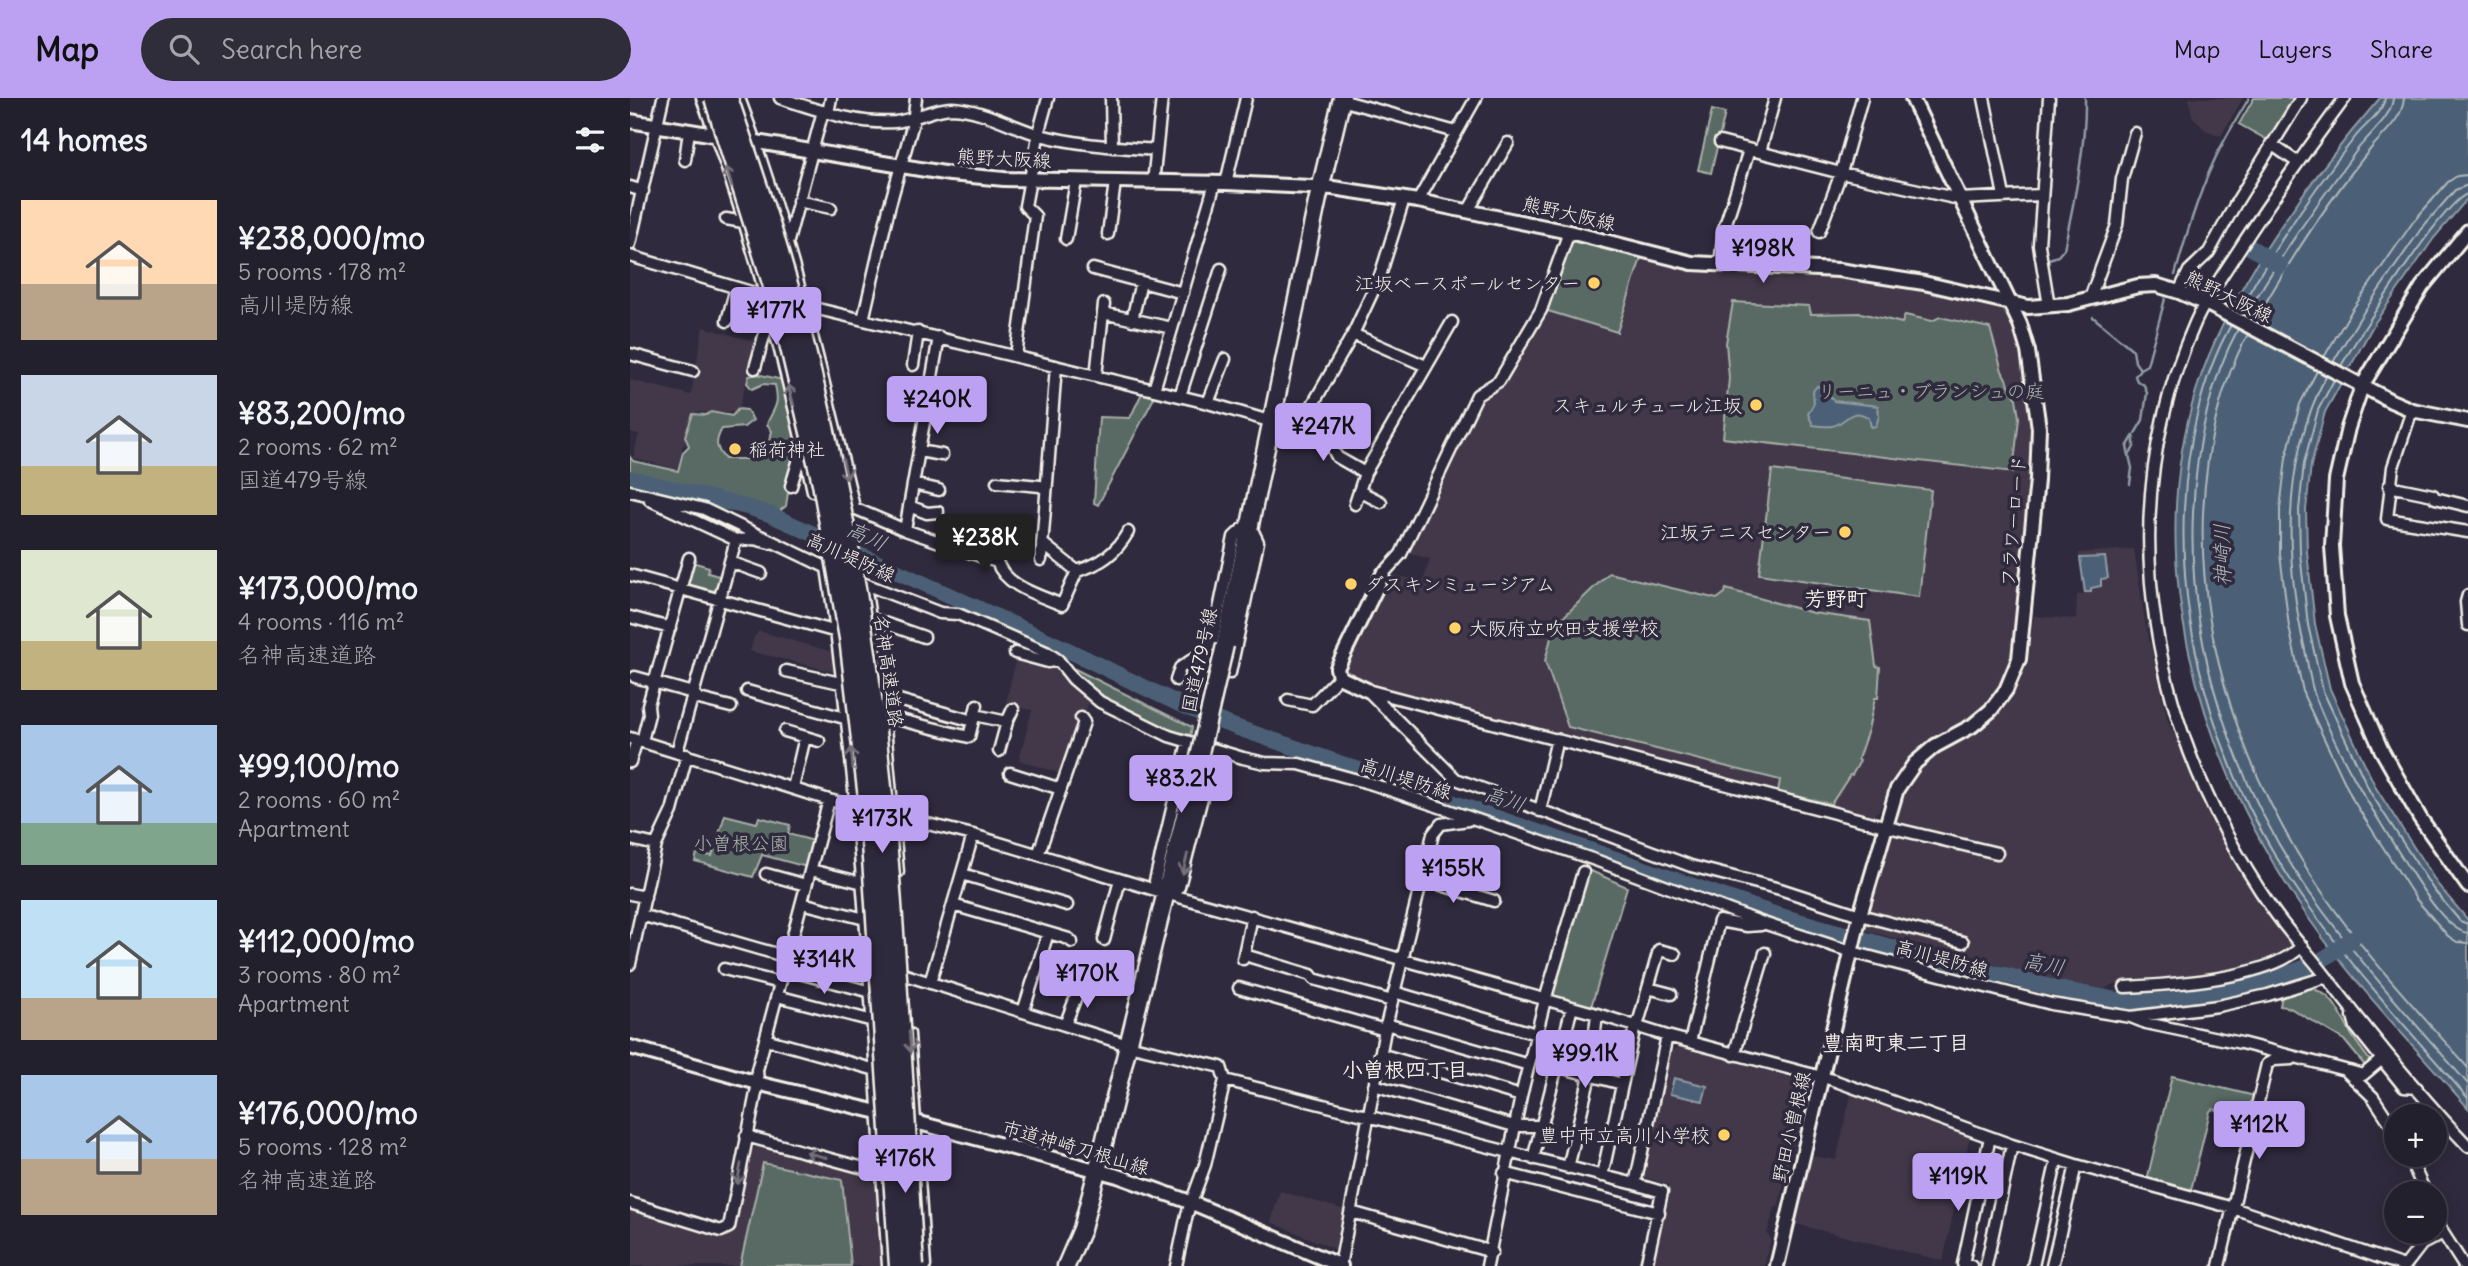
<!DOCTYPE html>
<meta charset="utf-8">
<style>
body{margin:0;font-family:Delius,"Klee One",sans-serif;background:#2f2d3a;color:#f1f3f6;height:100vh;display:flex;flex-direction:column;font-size:26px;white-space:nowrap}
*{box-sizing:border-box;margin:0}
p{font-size:23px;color:#a3a3aa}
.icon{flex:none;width:38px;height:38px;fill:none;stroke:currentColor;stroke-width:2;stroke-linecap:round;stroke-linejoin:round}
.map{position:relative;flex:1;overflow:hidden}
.sheet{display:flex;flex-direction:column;background:#23202e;width:630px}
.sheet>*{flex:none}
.tools{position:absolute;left:1754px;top:1006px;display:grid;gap:14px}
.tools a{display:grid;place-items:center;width:63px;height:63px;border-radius:50%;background:#23202e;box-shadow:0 4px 18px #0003,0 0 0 2px #403e4a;font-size:35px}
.price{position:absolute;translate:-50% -60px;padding:0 16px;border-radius:7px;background:#bca0f2;color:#111;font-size:23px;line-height:46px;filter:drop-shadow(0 2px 4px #0008)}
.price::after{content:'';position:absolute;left:50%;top:42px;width:21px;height:16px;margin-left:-10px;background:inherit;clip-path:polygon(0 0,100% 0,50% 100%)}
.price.active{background:#222;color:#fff}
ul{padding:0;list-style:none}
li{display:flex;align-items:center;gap:21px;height:175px;padding:0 21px}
li span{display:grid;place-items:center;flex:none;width:196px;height:140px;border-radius:0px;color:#555}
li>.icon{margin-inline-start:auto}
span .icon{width:84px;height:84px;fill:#fffc;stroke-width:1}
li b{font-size:30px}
h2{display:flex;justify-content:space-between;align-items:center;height:84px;padding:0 21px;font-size:30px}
header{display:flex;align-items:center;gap:42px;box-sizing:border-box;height:98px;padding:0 35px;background:#bca0f2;color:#111}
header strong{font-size:33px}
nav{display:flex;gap:38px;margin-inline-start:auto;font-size:24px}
.search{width:490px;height:63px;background:#2f2d3a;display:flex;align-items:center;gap:18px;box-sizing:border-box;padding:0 24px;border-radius:38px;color:#a3a3aa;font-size:26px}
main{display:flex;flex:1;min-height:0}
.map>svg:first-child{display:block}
.built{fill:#43394a}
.green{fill:#596b64;stroke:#a6aea6;stroke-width:2}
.water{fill:#4b6176;stroke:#8f9ba4;stroke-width:2}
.pier{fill:#2f2a3d}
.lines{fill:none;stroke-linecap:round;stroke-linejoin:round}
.shore{stroke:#b0b7ba;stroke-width:2}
.stream{stroke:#8f9ba4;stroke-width:2.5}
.river{stroke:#4b6176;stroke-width:16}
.minor-casing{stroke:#f4f1e8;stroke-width:15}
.tertiary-casing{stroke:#f4f1e8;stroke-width:18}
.secondary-casing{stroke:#f4f1e8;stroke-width:18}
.trunk-casing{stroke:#f4f1e8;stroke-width:21}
.minor{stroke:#2f2a3d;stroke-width:10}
.tertiary{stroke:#2f2a3d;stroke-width:12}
.secondary{stroke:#2f2a3d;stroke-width:12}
.trunk{stroke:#2f2a3d;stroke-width:16}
.trunk-bridge-casing{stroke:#f4f1e8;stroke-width:21;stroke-linecap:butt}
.motorway-bridge-casing{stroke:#f4f1e8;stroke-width:23;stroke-linecap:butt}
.trunk-bridge{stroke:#2f2a3d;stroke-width:16}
.motorway-bridge{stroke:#2f2a3d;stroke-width:18}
.oneway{stroke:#747079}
.poi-dot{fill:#ffd166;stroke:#2f2a3d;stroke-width:2.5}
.labels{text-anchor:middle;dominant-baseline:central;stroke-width:7;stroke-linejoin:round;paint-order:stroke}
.street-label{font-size:19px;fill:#f4f1e8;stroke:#2f2a3d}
.poi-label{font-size:19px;fill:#f4f1e8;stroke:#2f2a3d;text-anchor:end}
.park-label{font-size:19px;fill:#aeb5ad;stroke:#2f2a3d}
.water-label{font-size:21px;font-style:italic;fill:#b0b7ba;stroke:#2f2a3d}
.neighbourhood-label{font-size:21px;font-weight:bold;fill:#f4f1e8;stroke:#2f2a3d}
</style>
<header>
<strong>Map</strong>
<div class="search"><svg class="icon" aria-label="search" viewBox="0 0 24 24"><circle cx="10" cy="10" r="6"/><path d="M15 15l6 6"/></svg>Search here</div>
<nav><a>Map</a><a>Layers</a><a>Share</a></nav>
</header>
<main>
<section class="sheet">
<h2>14 homes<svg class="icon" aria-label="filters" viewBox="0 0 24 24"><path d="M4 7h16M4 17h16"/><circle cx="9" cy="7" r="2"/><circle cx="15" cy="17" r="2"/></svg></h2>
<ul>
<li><span style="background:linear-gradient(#ffd9b3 60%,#b9a48a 0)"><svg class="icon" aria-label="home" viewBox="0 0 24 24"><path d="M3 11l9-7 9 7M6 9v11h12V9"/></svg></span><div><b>¥238,000/mo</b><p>5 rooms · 178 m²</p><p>高川堤防線</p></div></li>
<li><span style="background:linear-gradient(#c9d6e8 65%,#c2b280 0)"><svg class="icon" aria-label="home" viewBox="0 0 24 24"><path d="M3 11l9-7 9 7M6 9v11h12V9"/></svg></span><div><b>¥83,200/mo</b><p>2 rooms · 62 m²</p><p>国道479号線</p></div></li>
<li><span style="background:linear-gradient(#dfe7d0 65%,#c2b280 0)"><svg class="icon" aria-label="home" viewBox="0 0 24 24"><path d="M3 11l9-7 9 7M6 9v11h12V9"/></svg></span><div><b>¥173,000/mo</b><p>4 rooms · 116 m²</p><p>名神高速道路</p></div></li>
<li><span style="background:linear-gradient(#a9c7e8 70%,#7fa58c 0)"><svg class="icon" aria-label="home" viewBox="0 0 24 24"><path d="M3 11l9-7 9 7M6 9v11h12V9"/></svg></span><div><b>¥99,100/mo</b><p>2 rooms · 60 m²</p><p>Apartment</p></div></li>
<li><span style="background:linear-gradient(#bfe0f5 70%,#b9a48a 0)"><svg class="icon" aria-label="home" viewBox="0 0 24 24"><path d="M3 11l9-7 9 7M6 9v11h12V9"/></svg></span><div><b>¥112,000/mo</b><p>3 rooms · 80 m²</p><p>Apartment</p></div></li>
<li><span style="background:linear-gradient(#a9c7e8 60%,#b9a48a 0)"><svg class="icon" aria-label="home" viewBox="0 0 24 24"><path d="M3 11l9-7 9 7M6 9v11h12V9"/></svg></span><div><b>¥176,000/mo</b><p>5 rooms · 128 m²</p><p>名神高速道路</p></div></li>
</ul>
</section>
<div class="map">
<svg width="1838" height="1168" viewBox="0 0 1838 1168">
<rect width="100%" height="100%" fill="#2f2a3d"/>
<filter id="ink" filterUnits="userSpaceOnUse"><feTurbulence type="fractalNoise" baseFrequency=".0143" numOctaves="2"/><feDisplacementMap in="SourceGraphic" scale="14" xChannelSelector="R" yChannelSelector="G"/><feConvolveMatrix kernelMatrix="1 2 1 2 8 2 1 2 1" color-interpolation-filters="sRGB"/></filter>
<g filter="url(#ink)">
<path class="built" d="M1559,0H1613L1591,38L1575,32L1562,18Z
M945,140L1061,170L1208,176L1292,190L1372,207L1387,243L1395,278L1401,328L1399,382L1381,560L1369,588L1354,606L1336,621L1300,642L1278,660L1259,688L1249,713L1242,718L724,583L716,579L714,567L760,476L793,484L800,461L777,455L851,300L873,285L940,142Z
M73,229L127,244L108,314H67L60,346L53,347L47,371L3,360L9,336L0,334V282L61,297Z
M1504,451L1515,524L1538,624L1589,735L1618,787L1661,848L1660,854L1627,868L1581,879L1534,884L1483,886L1475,891L1414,880L1234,832L1237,811L1257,734L1273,695L1291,671L1308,655L1344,635L1366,618L1384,595L1398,563L1404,518L1446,521L1447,497L1453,496L1449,455Z
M129,533L206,555L209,575L120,553L124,539Z
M386,560L418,567L432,575L460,601L432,676L389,662L402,612L376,606Z
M1050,948L1169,982L1177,995L1148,1109H1145L1137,1136L1141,1141L1134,1168H1021L1039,1087L1014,1079L1039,954Z
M1222,993L1340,1037L1313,1163L1166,1126L1182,1058L1206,1062Z
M129,1047L236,1075L246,1087L251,1168H0V1109L96,1139L101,1135L120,1053Z
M650,1093L715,1112L707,1152L641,1124Z"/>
<path class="green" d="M1624,0H1668L1641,44L1609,26Z
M1082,12L1095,15L1081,75L1068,72Z
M945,141L1012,157L987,234L915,212L940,143Z
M1103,204L1179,208L1181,216L1231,215L1272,225L1275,217L1302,223L1310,219L1360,230L1372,273L1386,300L1389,320L1383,374L1093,340L1099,280L1096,245Z
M127,276L153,282L170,349L159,388L156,408L147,415L100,398L0,375V359L3,363L48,373L53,354L59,348L55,338L63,316L76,317L81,314L102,318L108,311L117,312L123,322L114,329L92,331C85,343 85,350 95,361H123L138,350L142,333L137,326C144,309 150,308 145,287L133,286L122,291L117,285L119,278Z
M512,295L525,298L468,407L464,405L469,319L500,320Z
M1142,372L1301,392L1289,499L1129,476Z
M62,464L79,469L78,475L92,479L87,494L57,486Z
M979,475L1087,501L1095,495L1096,491L1183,515L1240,523L1246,568L1250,569L1248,600H1245L1238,632L1228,661L1230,663L1222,677H1220L1201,706L1148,694L1150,682L938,629L915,563L924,528Z
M445,571L562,629L560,639C517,626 477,604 442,575Z
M95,717L127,725L129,719L160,727L158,736L184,743L177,769L132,757L123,779L65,763L67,755L82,758Z
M961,773L997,789L961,909L927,900L923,894L958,774Z
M1685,887L1686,892C1704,898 1711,918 1720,934C1726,945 1735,955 1742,966L1737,970L1714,942L1660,910L1650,908L1652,897Z
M1542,978L1625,998L1620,1020L1583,1011L1580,1013L1561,1092L1517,1082Z
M133,1065L212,1082L221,1168H110Z"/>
<path class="water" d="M1750,0H1838V100L1804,140L1744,226L1695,314L1681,367L1676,412L1677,454L1685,526L1700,591L1746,690L1808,787L1838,822V1010C1779,942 1714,876 1665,800C1569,654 1513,465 1566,293C1597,193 1681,79 1750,0Z
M1187,288L1195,291L1204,303L1248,308L1249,318L1246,328L1241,329L1239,320C1220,307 1216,326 1202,328C1196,329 1189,328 1183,327L1178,316L1184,305L1183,293Z
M1475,459L1478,480L1471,481V488L1461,490V494H1455L1450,460Z
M1044,980L1077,988L1073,1003L1040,996Z"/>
<path class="pier" d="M1600,208L1721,271L1713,287L1591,223Z"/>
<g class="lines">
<path class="shore" d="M1608,214C1643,152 1682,93 1726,38C1735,27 1753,14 1755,0
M1616,218C1649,159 1687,106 1727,52C1738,37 1762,19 1763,0
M1625,223C1660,162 1698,102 1743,48C1755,34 1773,20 1774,0
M1601,227C1570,281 1557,350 1554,411C1548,547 1594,688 1673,800C1722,870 1781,935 1838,1000
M1608,231C1578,286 1566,354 1563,415C1557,548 1604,685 1679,794C1727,862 1784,924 1838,986
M1618,236C1588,290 1576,355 1573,415C1568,547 1615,676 1686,785C1730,852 1786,910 1838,970
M1694,259L1722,212L1783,124L1818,84L1827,78L1838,77
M1703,264L1731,218L1791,131L1825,92L1838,87
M1711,268C1726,242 1816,99 1838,96
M1687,273L1670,306L1656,360L1650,411V456L1659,529L1674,598L1723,702L1786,801L1818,838L1827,844L1838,845
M1696,278C1652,363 1654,460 1675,552C1678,567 1680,584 1685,598C1708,658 1742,712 1776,766C1788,784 1816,833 1838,835
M1704,282L1688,312L1674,365L1669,412L1670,455L1678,527L1693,593L1740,694L1803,791L1830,823L1838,826"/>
<path class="stream" d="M1416,162L1428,158L1434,151C1444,103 1456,50 1455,0
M1545,177C1556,138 1567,100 1584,63C1594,41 1607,21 1619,0
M1463,219L1503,252L1505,264L1510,271
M1500,356L1504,349V337
M1500,386L1502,370L1497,349L1513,322L1517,295L1514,287L1507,283L1505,278L1510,271L1517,267L1535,201"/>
<path class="river" d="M1620,149L1650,168
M0,380L117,409L139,416C234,459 330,501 425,546C486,574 544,607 608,630L1147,817L1349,874C1371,874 1390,882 1412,887C1434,893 1458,896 1481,901C1539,911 1632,888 1686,865C1699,859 1710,849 1722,841"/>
<g class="minor-casing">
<path id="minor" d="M72,0C120,127 154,260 183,393L196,398
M109,0C160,135 190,269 224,409
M150,0C186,11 226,27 265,24C284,22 304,10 322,10C352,11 382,29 410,37C448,47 487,49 526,52
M481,0L482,49
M1354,0L1374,98
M1419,0L1409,147L1419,208
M1715,0C1678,50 1642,100 1608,153C1593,176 1576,200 1565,225C1477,424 1523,637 1643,812C1659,835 1678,855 1695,877C1740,936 1787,995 1838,1048
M711,2L826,34
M198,15L201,0
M1090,44L1211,75L1329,101L1412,97
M1641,46L1667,64
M1130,54L1145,0
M55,62L59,33
M523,85L532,0
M596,85L616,0
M0,89L13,93
M168,103L201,110
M788,103L846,0
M838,113L878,45
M96,121L113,124
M1189,134L1211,75L1232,0
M478,136L485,84
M436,141L446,83
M158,143L193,13
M0,146L33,0
M0,158L148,202
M1090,167L1094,131L1119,52
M463,171L553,195
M1549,194L1559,173L1579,154L1606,105L1671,0
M1460,200L1487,127L1492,81L1505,35
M163,205L578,305L663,330L675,320L723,236L750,178L774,101
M473,215L542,230
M233,222L259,110L283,25L286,0
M502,222L511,184
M97,223L106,190
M723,236L796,268
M0,256L63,273
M386,258L405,118L395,108L409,33L418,0
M283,267L288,234
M125,270L140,217
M466,278L474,206
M273,292L299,298
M524,292L585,85
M550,298L591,171
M578,305L595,261
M1782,312L1763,369L1757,421L1838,434
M675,320L692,329L707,359L735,375
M289,353L312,357
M367,384L410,388L416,391
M283,386L309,392
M161,388L169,361L174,352
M1759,388L1803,397L1805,400L1838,408
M0,393L74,411L208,475
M729,393L751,404
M20,402L106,442L47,654
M210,404L275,432L367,464C376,489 409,497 432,507L447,473
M725,406L735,375L822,224
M279,408L297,415L308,414
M619,425L628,444L600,575L577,570L604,439Z
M275,432L309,239
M106,442L124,441L140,445
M412,445L447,473C471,466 486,455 498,434
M411,462L426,268
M100,464L131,475
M197,470C232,701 243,935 258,1168
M753,476L771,456L847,297L869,283L911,212L939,134
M0,477L207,534
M222,481L310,515L328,516L416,554L428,562L443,581L470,604L539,638L613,660L635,665L669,666L742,686L968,763L1133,825L1222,854L1421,906L1501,919L1588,908L1638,897L1696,879
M235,486L254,618L268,774
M1838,497L1836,504L1838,527
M0,519L40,530
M240,520L294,539
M385,555L418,564L428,562
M156,573L215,586
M5,579L63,595L69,601L101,609
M546,582L550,570L581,549
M737,592L826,681L1061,768L1150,791L1230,817L1333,844
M737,592L1254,728L1367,755
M117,593L218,621
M251,597L343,623
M658,602L682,607L709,579
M345,617L377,624
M254,618L339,639L347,607
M155,633L189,643
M0,640L199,702L343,737L535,795L967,916L1037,938L1203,982L1382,1047L1446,1067L1603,1110L1774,1168
M12,643L19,616L18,607L59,460
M558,644L525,783L535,795L549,789L584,653
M369,653L377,624L383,611
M0,664L7,642
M380,675L431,691
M163,690L175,639
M910,713L927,641
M0,741L26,747
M408,757L454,624L451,620
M181,772L233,785
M136,776L176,787
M332,776L437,807
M792,781L864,803
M0,796L15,799
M172,805L235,821
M323,807L439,841L442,844
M11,817L157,859
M474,842L490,782
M161,845L251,870
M621,859L681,877L684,881L762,903
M613,861L622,818
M0,866L26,747L42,713L57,657
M94,871L150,885
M154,871L241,894
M266,874L498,947L591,969L595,982L1005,1086
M300,885L343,737
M1495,889C1539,887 1640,881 1672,848
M609,890L755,932
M1018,890L1041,896
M764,894L906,936
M147,898L243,923
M393,914L418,835
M1723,918L1726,929L1774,989L1787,990
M1501,919L1516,925L1611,945L1715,972L1743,999L1766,1034
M756,926L899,967
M435,927L451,886
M279,936L295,1168
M135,941L246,972
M1060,944L1089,823L1117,828L1131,827
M750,956L891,998
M1104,957L1135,855
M926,968L992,986
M1719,973L1733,977L1751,962
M744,987L884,1028H911
M116,1038L252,1075
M1778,1057L1796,1096
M903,1061L942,909
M938,1070L960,977L967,916
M874,1075L1029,1115
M972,1078L1005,928L1009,922L1029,852L1045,856
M0,1105L91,1133L99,1129L128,985L127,972L199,702
M721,1114L862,1154
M1804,1115L1813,1135L1834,1168
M546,1168L557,1116L575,1067L595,982
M710,1168L755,932L803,736L811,726L838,722
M857,1168L891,998L915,902L953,774
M1016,1168L1032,1094L1005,1086L1037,938
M1341,1168L1333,1166L1360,1039
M1356,1168L1382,1047
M1403,1168L1427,1061
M1422,1168L1446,1067
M1589,1168L1637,966L1644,962L1662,961
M1775,1168L1792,1146L1813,1135"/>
</g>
<g class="tertiary-casing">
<path id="tertiary" d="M1838,133L1792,189L1732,288L1718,330L1706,382L1702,448L1707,518L1722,585L1751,651L1790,720L1838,788
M737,592L709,579L707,570L753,476
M0,949L135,987L248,1014L488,1078L560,1104L711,1168
M1147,1168L1230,817L1267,691L1285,665L1305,648L1342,628L1361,612L1376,592L1389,561L1407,382L1409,330L1398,253L1390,226L1282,0"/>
</g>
<g class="secondary-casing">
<path id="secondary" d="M0,23L320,76L374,81L596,85L703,90L788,103L939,134L1062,165L1209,172L1294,185L1398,209L1438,206L1508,188L1526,187L1549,194L1581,208L1761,303L1782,312L1838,323"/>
</g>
<g class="trunk-casing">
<path id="trunk" d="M595,547L688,100L712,0
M436,1168L452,1131L467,1073L563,685"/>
</g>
<use href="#minor" class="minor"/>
<use href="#tertiary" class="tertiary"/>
<use href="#secondary" class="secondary"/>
<use href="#trunk" class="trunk"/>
<g class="trunk-bridge-casing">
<path id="trunk-bridge" d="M563,685L595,547"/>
</g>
<g class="motorway-bridge-casing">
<path id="motorway-bridge" d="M84,0L153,220L192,385L219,540L238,700L269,1168
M98,0C114,47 130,94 145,142C177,246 201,353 221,461C263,694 269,932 284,1168"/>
</g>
<use href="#trunk-bridge" class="trunk-bridge"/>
<use href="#motorway-bridge" class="motorway-bridge"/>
</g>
<defs><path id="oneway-shaft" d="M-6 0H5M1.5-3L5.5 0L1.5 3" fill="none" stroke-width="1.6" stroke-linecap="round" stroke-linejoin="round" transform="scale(1.75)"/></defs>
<g class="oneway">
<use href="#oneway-shaft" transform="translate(99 79) rotate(-107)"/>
<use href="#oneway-shaft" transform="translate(161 297) rotate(-105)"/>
<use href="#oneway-shaft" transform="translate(215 371) rotate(77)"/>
<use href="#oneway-shaft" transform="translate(222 660) rotate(-95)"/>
<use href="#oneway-shaft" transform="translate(555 766) rotate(104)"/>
<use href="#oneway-shaft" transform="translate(280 944) rotate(86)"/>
<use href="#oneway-shaft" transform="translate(186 1057) rotate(-165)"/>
<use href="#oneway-shaft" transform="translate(109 1076) rotate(101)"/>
</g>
</g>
<g class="poi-dot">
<circle cx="964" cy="185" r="7"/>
<circle cx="1126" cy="307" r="7"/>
<circle cx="105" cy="351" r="7"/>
<circle cx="1215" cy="434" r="7"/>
<circle cx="721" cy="486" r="7"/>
<circle cx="825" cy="530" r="7"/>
<circle cx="1094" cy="1037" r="7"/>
</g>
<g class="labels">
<g class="street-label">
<text transform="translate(374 60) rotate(3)">熊野大阪線</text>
<text transform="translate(939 115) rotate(13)">熊野大阪線</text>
<text transform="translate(1599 198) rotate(26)">熊野大阪線</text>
<text transform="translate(1383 423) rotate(-85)">フラワーロード</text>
<text transform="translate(221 459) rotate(24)">高川堤防線</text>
<text transform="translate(569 562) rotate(-78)">国道479号線</text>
<text transform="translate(259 573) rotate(82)">名神高速道路</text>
<text transform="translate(776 680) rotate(18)">高川堤防線</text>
<text transform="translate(1312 860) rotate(15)">高川堤防線</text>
<text transform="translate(1161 1029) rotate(-77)">野田小曽根線</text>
<text transform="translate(446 1049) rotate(16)">市道神崎刀根山線</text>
</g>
<g class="poi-label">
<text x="950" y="185">江坂ベースボールセンター</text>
<text x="1112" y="307">スキュルチュール江坂</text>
<text x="119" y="351" text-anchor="start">稲荷神社</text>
<text x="1201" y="434">江坂テニスセンター</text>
<text x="735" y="486" text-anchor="start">ダスキンミュージアム</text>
<text x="839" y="530" text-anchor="start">大阪府立吹田支援学校</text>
<text x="1080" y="1037">豊中市立高川小学校</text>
</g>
<g class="park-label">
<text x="1301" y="293">リーニュ・ブランシュの庭</text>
<text x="111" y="745">小曽根公園</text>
</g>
<g class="water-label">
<text transform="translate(237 438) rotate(25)">高川</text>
<text transform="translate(1592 457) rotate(-91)">神崎川</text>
<text transform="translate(875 701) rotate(19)">高川</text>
<text transform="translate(1414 866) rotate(11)">高川</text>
</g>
<g class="neighbourhood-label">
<text x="1206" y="500">芳野町</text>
<text x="1266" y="944">豊南町東二丁目</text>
<text x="775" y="971">小曽根四丁目</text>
</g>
</g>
</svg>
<div class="tools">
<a>+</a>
<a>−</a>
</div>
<b class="price" style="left:1133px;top:187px">¥198K</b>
<b class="price" style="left:146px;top:249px">¥177K</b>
<b class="price" style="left:307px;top:338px">¥240K</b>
<b class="price" style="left:693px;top:365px">¥247K</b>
<b class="price active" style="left:355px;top:476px">¥238K</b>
<b class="price" style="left:551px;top:717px">¥83.2K</b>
<b class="price" style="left:252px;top:757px">¥173K</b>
<b class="price" style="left:823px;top:807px">¥155K</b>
<b class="price" style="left:194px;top:898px">¥314K</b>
<b class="price" style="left:457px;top:912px">¥170K</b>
<b class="price" style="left:955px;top:992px">¥99.1K</b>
<b class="price" style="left:1629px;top:1063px">¥112K</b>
<b class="price" style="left:275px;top:1097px">¥176K</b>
<b class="price" style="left:1328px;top:1115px">¥119K</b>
</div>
</main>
